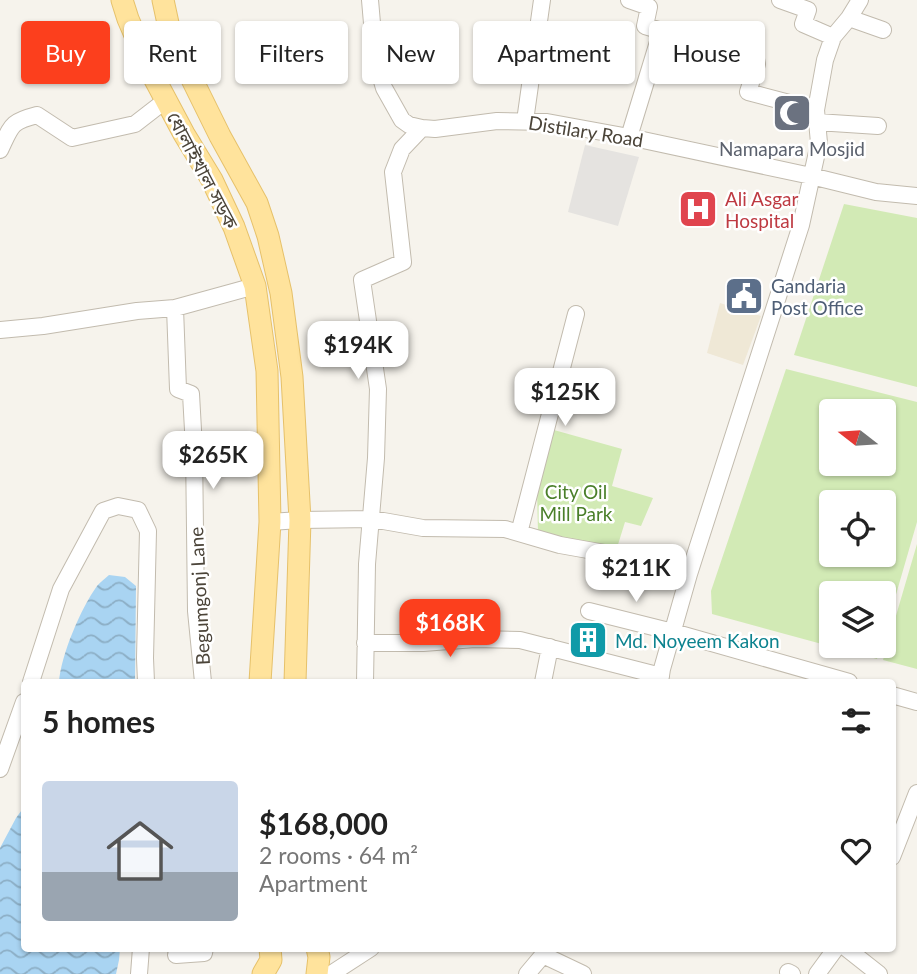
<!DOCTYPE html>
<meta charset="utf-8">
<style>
body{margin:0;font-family:Lato,"Noto Sans Bengali",sans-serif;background:#f2f2f2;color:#222;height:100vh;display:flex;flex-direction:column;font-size:26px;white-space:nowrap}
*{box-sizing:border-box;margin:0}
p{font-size:23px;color:#767676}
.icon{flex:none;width:38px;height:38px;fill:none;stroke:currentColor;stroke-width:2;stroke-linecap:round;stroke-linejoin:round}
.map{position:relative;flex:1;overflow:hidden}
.drawer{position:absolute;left:21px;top:679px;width:875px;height:273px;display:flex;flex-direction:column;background:#fff;border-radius:7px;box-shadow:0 2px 5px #0004}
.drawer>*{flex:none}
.banner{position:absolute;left:21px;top:21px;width:875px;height:63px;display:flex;gap:14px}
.needle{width:46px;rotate:287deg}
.tools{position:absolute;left:819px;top:399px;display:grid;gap:14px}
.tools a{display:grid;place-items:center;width:77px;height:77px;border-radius:7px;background:#fff;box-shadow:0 2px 5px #0004;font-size:35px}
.price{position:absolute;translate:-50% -60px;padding:0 16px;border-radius:14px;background:#fff;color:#222;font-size:23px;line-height:46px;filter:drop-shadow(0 2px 4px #0008)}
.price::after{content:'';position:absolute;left:50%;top:42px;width:21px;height:16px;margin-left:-10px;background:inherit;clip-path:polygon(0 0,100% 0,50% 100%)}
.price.on{background:#fc3f1d;color:#fff}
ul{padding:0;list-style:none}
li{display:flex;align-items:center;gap:21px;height:175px;padding:0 21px}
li+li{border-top:2px solid #e0e0e0}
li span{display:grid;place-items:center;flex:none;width:196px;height:140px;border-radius:7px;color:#555}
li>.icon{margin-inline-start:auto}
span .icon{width:84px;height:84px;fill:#fffc;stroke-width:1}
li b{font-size:30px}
h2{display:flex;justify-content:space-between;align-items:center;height:84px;padding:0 21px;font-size:30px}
.pill{padding:0 24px;border-radius:7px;background:#fff;box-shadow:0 2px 5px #0004;font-size:24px;line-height:63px}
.pill.on{background:#fc3f1d;color:#fff}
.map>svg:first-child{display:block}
.education{fill:#efe8d6}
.park{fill:#d2eab5;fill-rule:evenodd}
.parking{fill:#e5e3e0}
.water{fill:url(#water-waves)}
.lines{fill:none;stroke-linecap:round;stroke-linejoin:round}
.minor-casing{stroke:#c2bbae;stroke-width:18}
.major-casing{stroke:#e6c16a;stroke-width:23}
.minor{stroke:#fff;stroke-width:16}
.major{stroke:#ffe39c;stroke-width:21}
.labels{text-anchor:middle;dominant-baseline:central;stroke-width:5;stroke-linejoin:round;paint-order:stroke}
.street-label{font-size:19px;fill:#4b4439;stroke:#fff}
.worship-label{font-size:19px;fill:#5b616d;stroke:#fff}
.health-label{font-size:19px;fill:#be3a42;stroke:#fff;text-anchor:start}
.service-label{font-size:19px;fill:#4e5e75;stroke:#fff;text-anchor:start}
.park-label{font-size:19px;fill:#4a7f2a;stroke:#fff}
.culture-label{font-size:19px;fill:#0d838f;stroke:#fff;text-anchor:start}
</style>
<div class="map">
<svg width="917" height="974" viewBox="0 0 917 974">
<defs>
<pattern id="water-waves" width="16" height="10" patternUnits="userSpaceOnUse" patternTransform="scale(1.75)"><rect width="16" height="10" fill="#a9d4f2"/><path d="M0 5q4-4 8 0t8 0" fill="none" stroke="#8caec5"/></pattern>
</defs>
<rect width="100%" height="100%" fill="#f6f3ec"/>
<path class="education" d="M720,303L761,316L743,365L707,353Z"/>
<path class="park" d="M844,204L917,218V387L794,355Z
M786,369L917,402V522L884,636V593H831V646H881L877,659L712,614L711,591ZM884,411V464H831V411ZM884,502V555H831V502Z
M554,430L622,449L612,486L653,498L641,526L625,522L616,551L538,533L537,490Z
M917,544V669L883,660Z"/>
<path class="parking" d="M585,145L639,157L618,226L568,212Z"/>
<path class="water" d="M109,575L125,577L136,586L135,682H59C61,655 81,608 97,586C100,582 105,579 109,575Z
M24,807V948L120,949L119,960L116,974H0V848L16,818Z"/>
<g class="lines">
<g class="minor-casing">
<path id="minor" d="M370,0L375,58L384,88L402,120L409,125L422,128L435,129L497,121L547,122L629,137L811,176L876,192L917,196
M629,0L649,7L645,26L756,59L757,64L748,92L816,110
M780,0L808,10L803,24L833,37
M849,18L883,30
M525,121L542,0
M817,122L878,126
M629,137L658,42
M0,150C12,125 10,122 37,115L72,138L135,124L166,100
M175,308L178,389L191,394L194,448L196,611L203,682
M0,330L43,326L137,311L175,308L255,286
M270,522L300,520L372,519L423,528L505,529L560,545L616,555L689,574
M519,533L576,314
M589,611L673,632L849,682
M365,643H423L475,639L520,640L661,676
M31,682L61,589L103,511L118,506L138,510L148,531L145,658L146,682
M365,682L367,564L376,458L378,389L362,280L403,262L393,172L402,149L422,128
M543,682L550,647
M660,682L662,669L689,574L801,225L819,143L816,110L825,60L833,37L849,18L860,0
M892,695L917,702
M0,769L24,702
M892,857L917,793
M846,948L879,974
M176,955L204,953L205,948
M788,972L792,974
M139,974L141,948
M331,974L371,948
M527,974L543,955L583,974
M817,974L836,948"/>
</g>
<g class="major-casing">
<path id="major" d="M122,0L128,19L151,72L184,134L212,180L234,227L255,286L267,371L270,522L260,682
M163,0L169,28L182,59L220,136L257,203L268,236L281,293L292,377L300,520L295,682
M263,974L271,960L270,948
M317,974L319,957L317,948"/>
</g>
<use href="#minor" class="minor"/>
<use href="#major" class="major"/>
</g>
<defs>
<g id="mosque-square" transform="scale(2.0125)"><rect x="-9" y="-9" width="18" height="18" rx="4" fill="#6b7280" stroke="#fff"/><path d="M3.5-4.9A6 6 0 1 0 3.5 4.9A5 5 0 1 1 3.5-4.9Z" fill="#fff"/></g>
<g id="hospital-square" transform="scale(2.0125)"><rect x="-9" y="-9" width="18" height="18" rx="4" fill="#e0444e" stroke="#fff"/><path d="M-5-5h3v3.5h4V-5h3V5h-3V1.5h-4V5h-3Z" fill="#fff"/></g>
<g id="civic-square" transform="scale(2.0125)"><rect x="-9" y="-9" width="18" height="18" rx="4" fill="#5c6f8a" stroke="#fff"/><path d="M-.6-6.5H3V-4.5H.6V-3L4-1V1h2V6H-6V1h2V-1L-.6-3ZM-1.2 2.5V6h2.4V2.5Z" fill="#fff"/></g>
<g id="building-square" transform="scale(2.0125)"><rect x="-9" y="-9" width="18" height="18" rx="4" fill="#0f9aa8" stroke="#fff"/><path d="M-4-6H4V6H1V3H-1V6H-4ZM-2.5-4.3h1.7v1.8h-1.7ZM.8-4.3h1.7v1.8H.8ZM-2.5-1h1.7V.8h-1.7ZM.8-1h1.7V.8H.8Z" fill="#fff"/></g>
</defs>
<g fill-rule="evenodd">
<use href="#mosque-square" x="792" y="113"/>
<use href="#hospital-square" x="698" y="209"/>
<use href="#civic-square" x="744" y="296"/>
<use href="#building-square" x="588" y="640"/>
</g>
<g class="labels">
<g class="street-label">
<text transform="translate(586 131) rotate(9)">Distilary Road</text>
<text transform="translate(203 170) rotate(62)">ধোলাইখাল সড়ক</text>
<text transform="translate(199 596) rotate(-93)">Begumgonj Lane</text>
</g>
<g class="worship-label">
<text x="792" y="148">Namapara Mosjid</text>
</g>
<g class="health-label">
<text x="725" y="198">Ali Asgar<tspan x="725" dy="22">Hospital</tspan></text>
</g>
<g class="service-label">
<text x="771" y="285">Gandaria<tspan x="771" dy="22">Post Office</tspan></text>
</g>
<g class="park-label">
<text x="576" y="491">City Oil<tspan x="576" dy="22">Mill Park</tspan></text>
</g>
<g class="culture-label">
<text x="615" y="640">Md. Noyeem Kakon</text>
</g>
</g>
</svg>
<div class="tools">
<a><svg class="needle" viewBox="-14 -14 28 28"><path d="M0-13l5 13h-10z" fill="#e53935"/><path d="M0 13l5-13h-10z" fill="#767676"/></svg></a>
<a><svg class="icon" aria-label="locate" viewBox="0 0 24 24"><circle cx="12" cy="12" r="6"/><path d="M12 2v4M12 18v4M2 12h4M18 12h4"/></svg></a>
<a><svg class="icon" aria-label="layers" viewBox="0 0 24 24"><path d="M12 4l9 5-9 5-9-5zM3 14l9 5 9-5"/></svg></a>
</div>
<b class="price" style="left:358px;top:381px">$194K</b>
<b class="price" style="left:565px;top:428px">$125K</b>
<b class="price" style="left:213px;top:491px">$265K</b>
<b class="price" style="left:636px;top:604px">$211K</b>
<b class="price on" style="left:450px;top:659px">$168K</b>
<div class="banner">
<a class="pill on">Buy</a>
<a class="pill">Rent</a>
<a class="pill">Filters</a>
<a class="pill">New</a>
<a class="pill">Apartment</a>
<a class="pill">House</a>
</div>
<section class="drawer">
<h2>5 homes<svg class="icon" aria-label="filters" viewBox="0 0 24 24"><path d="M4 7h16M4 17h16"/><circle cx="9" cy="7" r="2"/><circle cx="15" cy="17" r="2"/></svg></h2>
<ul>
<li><span style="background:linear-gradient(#c9d6e8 65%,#9aa5b1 0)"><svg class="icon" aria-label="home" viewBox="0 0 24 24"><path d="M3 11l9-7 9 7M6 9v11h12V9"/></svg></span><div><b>$168,000</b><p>2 rooms · 64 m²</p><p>Apartment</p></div><svg class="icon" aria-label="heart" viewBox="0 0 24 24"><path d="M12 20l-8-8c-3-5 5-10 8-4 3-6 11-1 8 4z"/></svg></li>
</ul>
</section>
</div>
